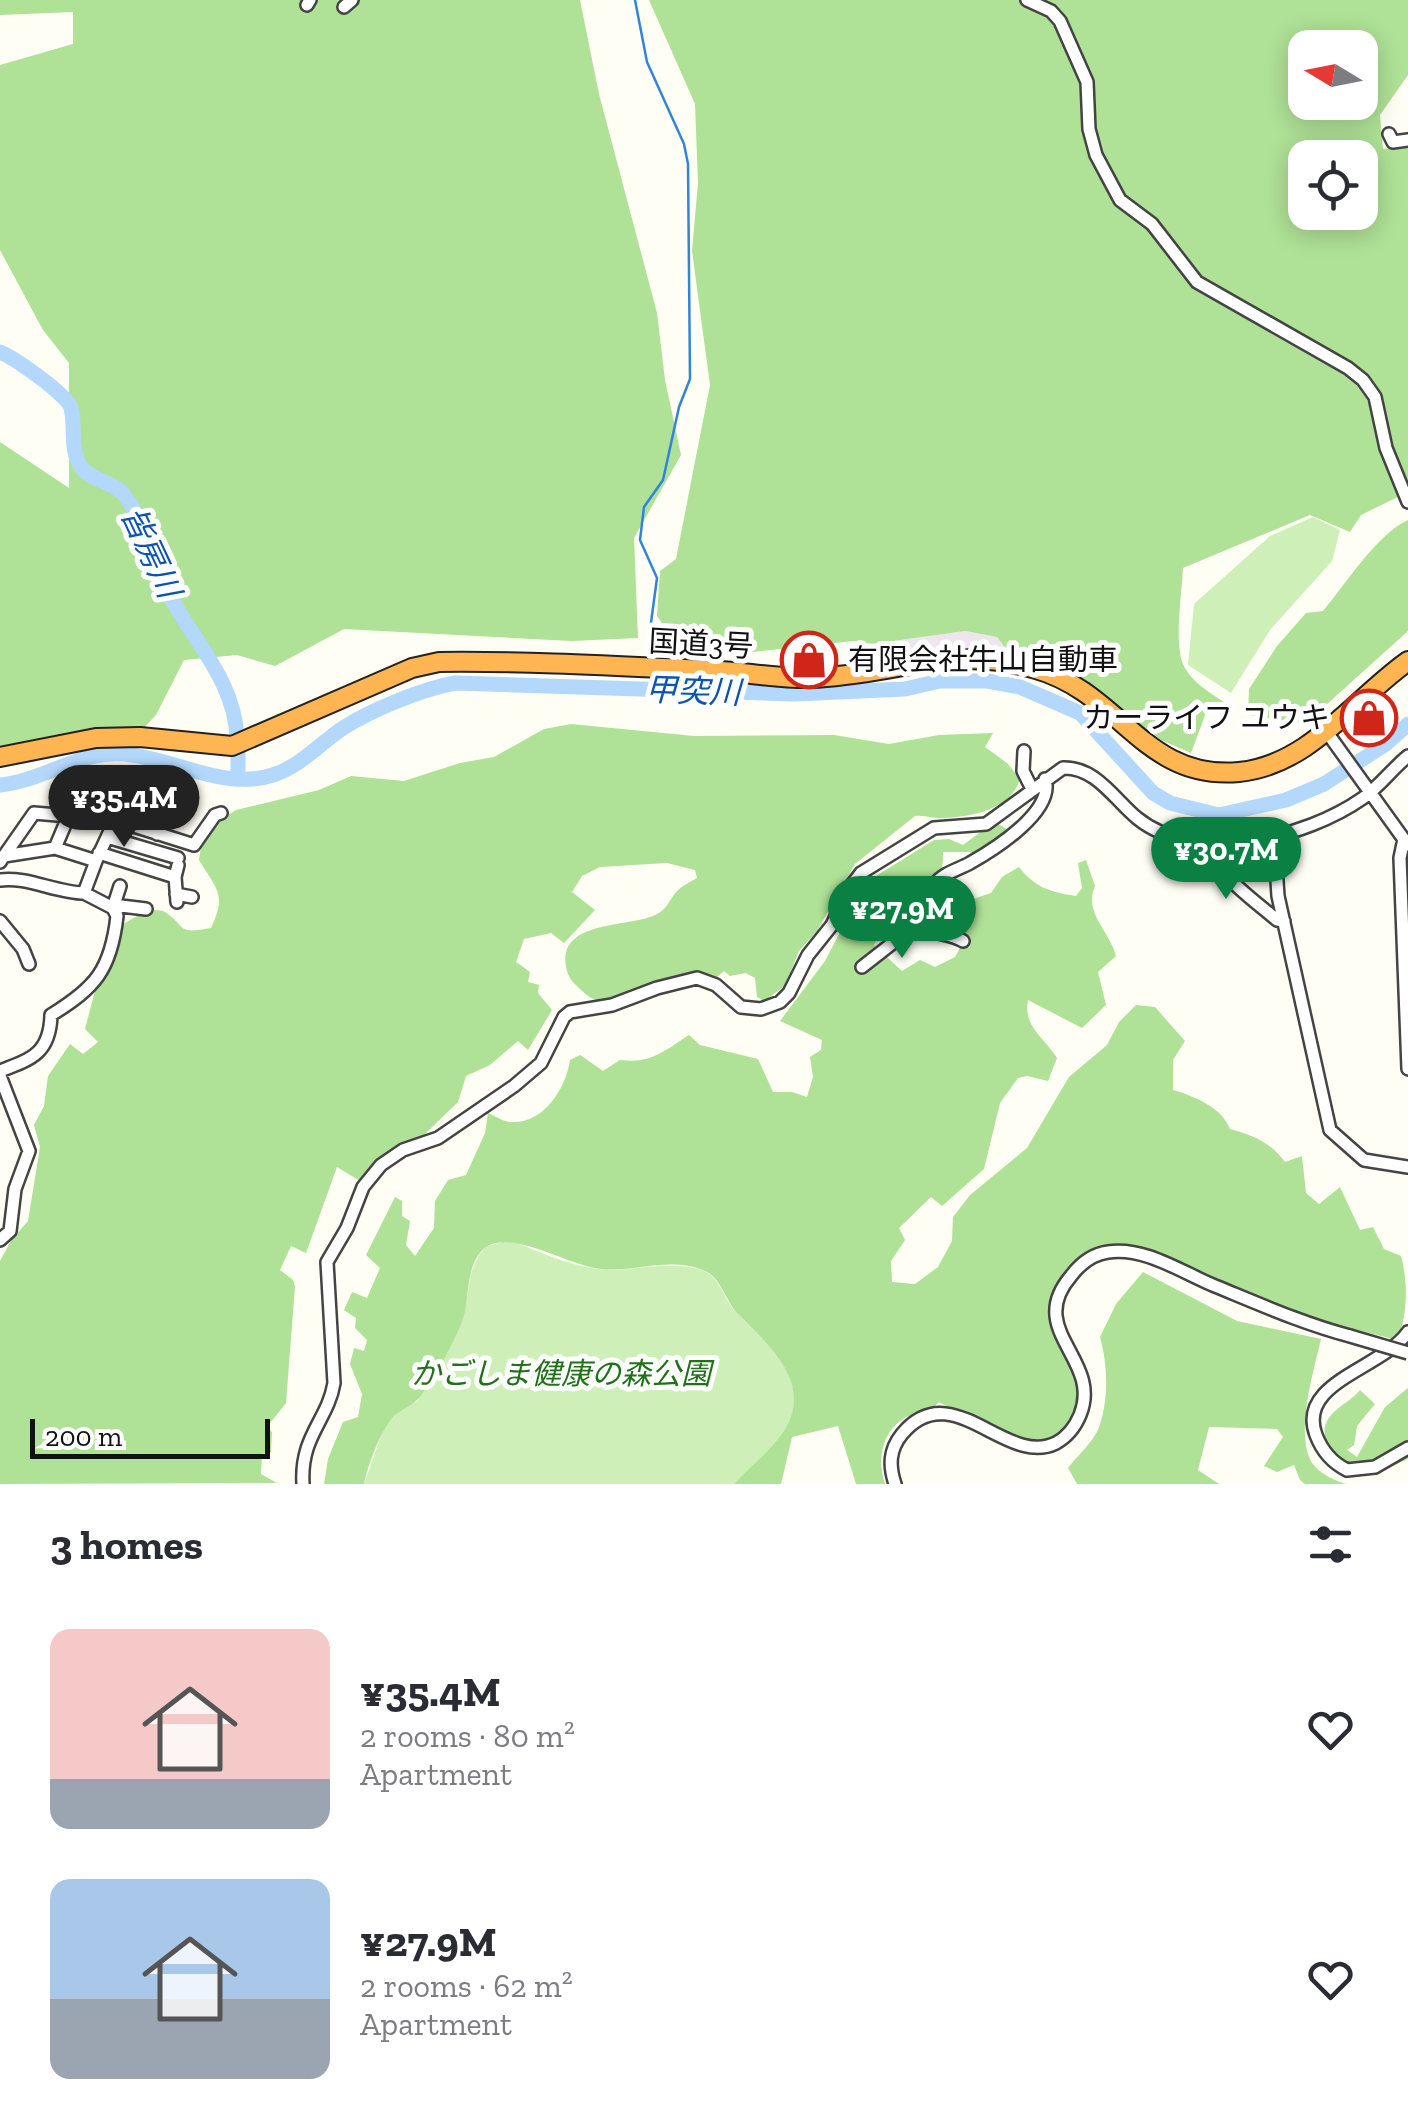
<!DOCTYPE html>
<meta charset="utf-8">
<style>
body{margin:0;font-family:"Zilla Slab","Noto Sans JP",serif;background:#f7f7f7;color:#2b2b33;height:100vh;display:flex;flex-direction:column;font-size:38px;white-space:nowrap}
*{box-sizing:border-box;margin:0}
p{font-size:32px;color:#7c7c81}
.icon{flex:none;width:55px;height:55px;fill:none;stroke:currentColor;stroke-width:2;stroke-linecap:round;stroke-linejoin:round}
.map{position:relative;height:1484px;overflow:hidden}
.details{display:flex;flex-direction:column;background:#fff;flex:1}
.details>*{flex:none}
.needle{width:65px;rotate:280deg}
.fabs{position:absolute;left:1288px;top:30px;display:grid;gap:20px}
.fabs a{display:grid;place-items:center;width:90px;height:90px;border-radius:20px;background:#fff;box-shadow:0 5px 25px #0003;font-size:50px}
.scale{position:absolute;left:30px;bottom:25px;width:240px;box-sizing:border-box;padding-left:10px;border:5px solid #111;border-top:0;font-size:28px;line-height:35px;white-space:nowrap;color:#111;-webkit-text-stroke:8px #fff;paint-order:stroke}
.price{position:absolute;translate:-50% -85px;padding:0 22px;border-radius:35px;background:#0b8043;color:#fff;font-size:32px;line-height:65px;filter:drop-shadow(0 2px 5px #0008)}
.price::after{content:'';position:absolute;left:50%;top:60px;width:30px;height:22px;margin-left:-15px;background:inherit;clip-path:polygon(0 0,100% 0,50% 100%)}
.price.selected{background:#222;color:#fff}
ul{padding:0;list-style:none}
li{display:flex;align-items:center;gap:30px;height:250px;padding:0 50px}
li span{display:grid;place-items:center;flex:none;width:280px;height:200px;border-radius:20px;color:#555}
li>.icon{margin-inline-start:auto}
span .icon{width:120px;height:120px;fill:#fffc;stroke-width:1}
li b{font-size:42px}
h2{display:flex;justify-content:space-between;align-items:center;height:120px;padding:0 50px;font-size:42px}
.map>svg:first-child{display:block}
.industrial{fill:#efe5ef}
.green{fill:#ceefb8}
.forest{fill:#afe196;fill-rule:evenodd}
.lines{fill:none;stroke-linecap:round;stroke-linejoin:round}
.stream{stroke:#3284db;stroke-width:2.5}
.river{stroke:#b3d8fc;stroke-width:15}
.minor-casing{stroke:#444;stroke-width:16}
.highway-casing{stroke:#222;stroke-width:22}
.minor{stroke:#fff;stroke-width:11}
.highway{stroke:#ffb552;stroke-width:18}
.minor-bridge-casing{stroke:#444;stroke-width:16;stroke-linecap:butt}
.minor-bridge{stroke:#fff;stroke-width:11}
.labels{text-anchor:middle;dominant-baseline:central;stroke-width:10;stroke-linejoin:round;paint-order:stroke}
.street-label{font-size:30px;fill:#111;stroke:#fff}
.poi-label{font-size:30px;fill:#111;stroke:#fff;text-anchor:start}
.park-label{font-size:30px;font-style:italic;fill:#217119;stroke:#fff}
.water-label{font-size:32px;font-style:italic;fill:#0b55b1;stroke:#fff}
</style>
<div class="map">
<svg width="1408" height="1484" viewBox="0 0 1408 1484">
<rect width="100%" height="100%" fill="#fffef4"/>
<path class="industrial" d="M965,631L997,637L1011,656L875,663L872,644Z"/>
<path class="green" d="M1313,517L1340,530L1332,561L1270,630L1231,693L1188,665L1194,604L1270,536Z
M509,1240C537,1251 568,1265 597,1269C634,1273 667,1258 704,1271C720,1277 724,1300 736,1312C769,1345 817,1384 782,1434C769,1453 749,1468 734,1484H364L384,1427L398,1412L417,1401L432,1379L463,1319L472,1270L479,1255L487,1246Z"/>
<path class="forest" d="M0,0H580L599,94L657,313L665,380L681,455L634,538L638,638L572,641L344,629L275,666L237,655L184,660L156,715L138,734L0,749V442L69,488V363L43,330L0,250V65L73,44V12L0,15Z
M649,0H1408V75L1380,115L1383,149L1408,145V492L1361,515L1350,532L1310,515L1183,568C1182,591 1174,643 1183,664C1191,683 1214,695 1230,706L1207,710L1191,753L1161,740L1095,688L1059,668L1012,657L997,637L965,631L872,644L853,641L753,652L717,653L675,641L657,616L660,571L676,559L710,385L692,251L698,183L695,104ZM1305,48H1360V102H1305ZM1305,158H1360V212H1305Z
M1408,520V631L1305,724L1248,715L1249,689L1277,646L1306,613L1323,611C1344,586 1378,533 1408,520Z
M571,724L694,736L834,735L889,744L939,735L993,733L985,747L1007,763L1020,779C1011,811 967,818 938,818C929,818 923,815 915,816L855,864L817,931L799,951L785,986L764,1001L757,997L755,978L746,973L730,976L724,971L716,978C671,960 632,1009 596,1000C589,998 582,991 577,986C571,981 567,974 566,966C558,919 632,928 657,914C667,909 670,899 677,891C682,886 690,882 697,878L695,870L667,863L600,867L582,876L572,892L595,910L564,943L551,933L524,939L516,962L530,972L528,982L539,985L538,993L552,1010L528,1050L518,1041L490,1065L466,1076L458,1102L425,1134L434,1146L384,1157L360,1181L337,1167L306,1253L291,1246L280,1270L293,1280L295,1286L286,1403L267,1427L272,1432L271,1452L262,1454L261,1474L277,1483L0,1484V1261L12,1239L28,1221L40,1147L34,1125L44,1106L48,1076L70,1044L83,1054L98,1042L85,1029L96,987L108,964L120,926L149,909L163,911C188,926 174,935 211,928C227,894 217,890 199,860L202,840L218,821L236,810L319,790L351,776L404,781L460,763L494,757L544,729Z
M994,822L1007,829L978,862L970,852H943C945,877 931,886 909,896L904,913L890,915L874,945L902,971L920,960L935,967L955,957L961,946L952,937L961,920L953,915L973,899L991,893L1002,877L1019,867C1035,888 1051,892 1076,896L1082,888L1078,863L1086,860L1095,886C1083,913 1110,931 1116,956L1098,972L1106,1005L1082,1028L1028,1000C1023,1027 1044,1037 1057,1058L1048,1081L1027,1076L1018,1078L1000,1103L984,1169L942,1206L931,1197L899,1228L905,1240L891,1261L892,1282L915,1284L938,1267L952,1241L953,1217L970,1195L1027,1148L1069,1077L1107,1045L1119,1022L1136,1005L1155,1007L1185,1041L1173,1060V1090C1196,1097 1221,1107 1230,1129C1253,1135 1271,1143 1285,1162L1302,1156L1306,1193L1319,1204L1340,1187L1360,1230L1373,1227L1384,1249L1401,1256C1408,1282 1408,1316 1397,1340L1236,1299L1140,1258L1104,1256L1069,1271L1055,1334L1080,1384L1084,1416L1077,1432L1061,1446H1018L939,1402C929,1413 915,1411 903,1419C881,1433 877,1461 885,1484H856L838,1426L792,1437L781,1484H734C749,1468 768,1453 781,1435C817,1386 770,1346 738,1314C726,1302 721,1279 707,1272C670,1254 631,1275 594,1268C566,1263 509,1230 486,1247C465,1263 470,1297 463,1319C456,1338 433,1383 419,1398C412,1406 402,1409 394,1416C381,1429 368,1465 364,1484H324L328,1459L343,1422L358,1417L362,1394L350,1364L354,1348L364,1351L367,1340L355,1328L356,1318L344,1310L352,1292L367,1298L380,1268L366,1255L395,1197L402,1201V1216L410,1221L406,1245L415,1256L434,1228L435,1201L448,1180L466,1175L485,1133L488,1113C495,1116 504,1122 511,1122C544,1124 566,1088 570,1060L580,1055L603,1071L620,1060C651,1064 664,1051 689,1035L700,1045L758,1059L773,1092H792L807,1097L813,1077L810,1057L821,1050L822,1040L780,1021L825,961L859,896L876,876L934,840L949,839L963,845Z
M1143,1272L1237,1321L1321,1339C1314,1370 1297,1426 1309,1457C1314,1471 1333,1480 1346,1484H1305L1300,1480L1294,1465L1277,1472L1264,1466L1283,1437L1277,1429L1209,1427L1198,1470L1219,1484H1077L1068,1468C1077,1456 1092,1443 1098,1430C1109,1402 1108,1365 1100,1337L1116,1304Z
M1408,1388V1459L1384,1470L1348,1468C1333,1453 1312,1433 1334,1412C1343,1403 1352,1400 1360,1390L1375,1404L1357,1426L1354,1445L1347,1450L1357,1457L1385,1407Z"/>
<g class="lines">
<path class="stream" d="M635,0L647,62L684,144L688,164L690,379L679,407L663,480L644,507L640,540L657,578L650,630V655"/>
<path class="river" d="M0,352C13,357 68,395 71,408C76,427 69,449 81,467C92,482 114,481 125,496C149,527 150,555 165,587C190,638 235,679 237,738
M238,752V778
M0,785C43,781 80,750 124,754C174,758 223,791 273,775C301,766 319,744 343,728C371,710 422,689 455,683L795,694L905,689L940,681H987L1020,687L1080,713L1153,793L1170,803L1219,815L1286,800L1324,784L1386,744L1408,724"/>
<g class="minor-casing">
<path id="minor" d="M1027,0L1051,11L1060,21L1087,82L1089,129L1096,155L1120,200L1152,224L1197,282L1348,368L1363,380L1375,397L1386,448L1408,502
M307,5L310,0
M344,7L352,0
M1389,134L1393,142L1408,140
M1326,731L1408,845
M1024,751L1023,771L1032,789
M157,834L166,801
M1274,836L1278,896L1330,1130L1364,1160L1408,1167
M107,837L178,858
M1404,839L1400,858L1408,1069
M1208,844C1216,875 1254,900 1277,920L1284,921
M55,848L78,794
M99,853L175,877L178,865
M4,856L34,813L115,820L126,791
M0,862L4,856L55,848L96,861L115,820L194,845L215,815L221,813
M175,877L177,902
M0,880C26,876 57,893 84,893
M176,894L192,897
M113,908L120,886
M115,911L121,906L146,909
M0,921L23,949L29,964
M963,941C950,933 935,935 918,926C918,922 933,886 936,883C943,873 960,869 970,863C995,849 1055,811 1045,779
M862,967L917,924
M0,1071C32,1059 50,1053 51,1015C95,988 111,970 117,916L113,908L84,893L96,861
M0,1076L29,1151L15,1189L10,1231L0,1240
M1408,1332C1382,1369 1296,1382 1316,1435C1322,1451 1331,1462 1347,1470L1375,1467L1408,1448
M303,1484C300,1436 328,1420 334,1383L327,1262L347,1228L363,1187L381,1165L403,1150L438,1138L514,1086L541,1063L564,1017L570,1012L612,1005L657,988L697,978L716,985L741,1007L761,1009L780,1002L789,993L808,955L832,925L851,886L861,873L934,828L986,824L1063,768C1096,767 1114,799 1137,818C1196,866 1306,838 1363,798C1380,786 1392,769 1408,756
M895,1484C889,1466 889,1450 902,1434C952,1374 1006,1468 1056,1443C1067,1437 1075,1427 1080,1415C1103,1359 1024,1331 1071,1276C1080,1264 1093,1254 1108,1252C1144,1246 1183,1273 1215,1286C1259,1304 1304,1324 1350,1336"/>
</g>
<g class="highway-casing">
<path id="highway" d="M0,757L96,738L140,737L232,746L412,668L439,662C528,661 617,666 705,670C740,671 776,679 811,678C893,675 951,644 1036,669C1121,693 1144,781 1239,772C1310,765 1354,699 1408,661"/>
</g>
<use href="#minor" class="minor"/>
<use href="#highway" class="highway"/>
<g class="minor-bridge-casing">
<path id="minor-bridge" d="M1350,1336L1408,1353"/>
</g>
<use href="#minor-bridge" class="minor-bridge"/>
</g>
<defs>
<g id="shop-ring" transform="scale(2.875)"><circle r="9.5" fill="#fff" stroke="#d02519" stroke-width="1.5"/><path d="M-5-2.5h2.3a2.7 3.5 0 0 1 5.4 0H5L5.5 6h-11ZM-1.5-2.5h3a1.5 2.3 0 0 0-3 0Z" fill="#d02519"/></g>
</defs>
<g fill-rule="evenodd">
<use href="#shop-ring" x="809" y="660"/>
<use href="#shop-ring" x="1369" y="718"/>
</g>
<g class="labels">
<g class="street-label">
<text transform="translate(701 644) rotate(3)">国道3号</text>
</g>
<g class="poi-label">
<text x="848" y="660">有限会社牛山自動車</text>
<text x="1330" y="718" text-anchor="end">カーライフ ユウキ</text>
</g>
<g class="park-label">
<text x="561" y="1374">かごしま健康の森公園</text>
</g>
<g class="water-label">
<text transform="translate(151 552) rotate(65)">皆房川</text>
<text transform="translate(693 691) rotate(2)">甲突川</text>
</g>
</g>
</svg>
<div class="fabs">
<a><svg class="needle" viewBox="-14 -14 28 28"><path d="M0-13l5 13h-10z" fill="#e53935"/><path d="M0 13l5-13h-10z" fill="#7c7c81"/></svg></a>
<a><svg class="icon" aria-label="locate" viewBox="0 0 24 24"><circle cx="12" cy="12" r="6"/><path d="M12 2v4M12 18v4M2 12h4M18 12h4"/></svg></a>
</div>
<div class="scale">200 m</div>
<b class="price selected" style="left:124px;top:850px">¥35.4M</b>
<b class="price" style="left:1226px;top:902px">¥30.7M</b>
<b class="price" style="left:902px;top:961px">¥27.9M</b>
</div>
<section class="details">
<h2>3 homes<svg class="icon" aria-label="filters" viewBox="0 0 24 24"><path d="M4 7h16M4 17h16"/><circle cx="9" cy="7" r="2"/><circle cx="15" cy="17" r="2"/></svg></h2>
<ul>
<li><span style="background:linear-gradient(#f6c9c9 75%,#9aa5b1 0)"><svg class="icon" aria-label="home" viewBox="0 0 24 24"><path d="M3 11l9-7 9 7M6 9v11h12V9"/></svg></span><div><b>¥35.4M</b><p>2 rooms · 80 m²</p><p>Apartment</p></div><svg class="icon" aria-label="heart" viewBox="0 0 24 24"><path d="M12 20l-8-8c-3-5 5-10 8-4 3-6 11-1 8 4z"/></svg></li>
<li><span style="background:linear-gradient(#a9c7e8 60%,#9aa5b1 0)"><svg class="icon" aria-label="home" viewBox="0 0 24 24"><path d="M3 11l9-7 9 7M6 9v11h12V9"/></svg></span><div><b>¥27.9M</b><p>2 rooms · 62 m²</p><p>Apartment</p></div><svg class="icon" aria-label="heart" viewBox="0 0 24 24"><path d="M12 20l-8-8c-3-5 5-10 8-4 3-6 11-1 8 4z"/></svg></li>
</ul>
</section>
